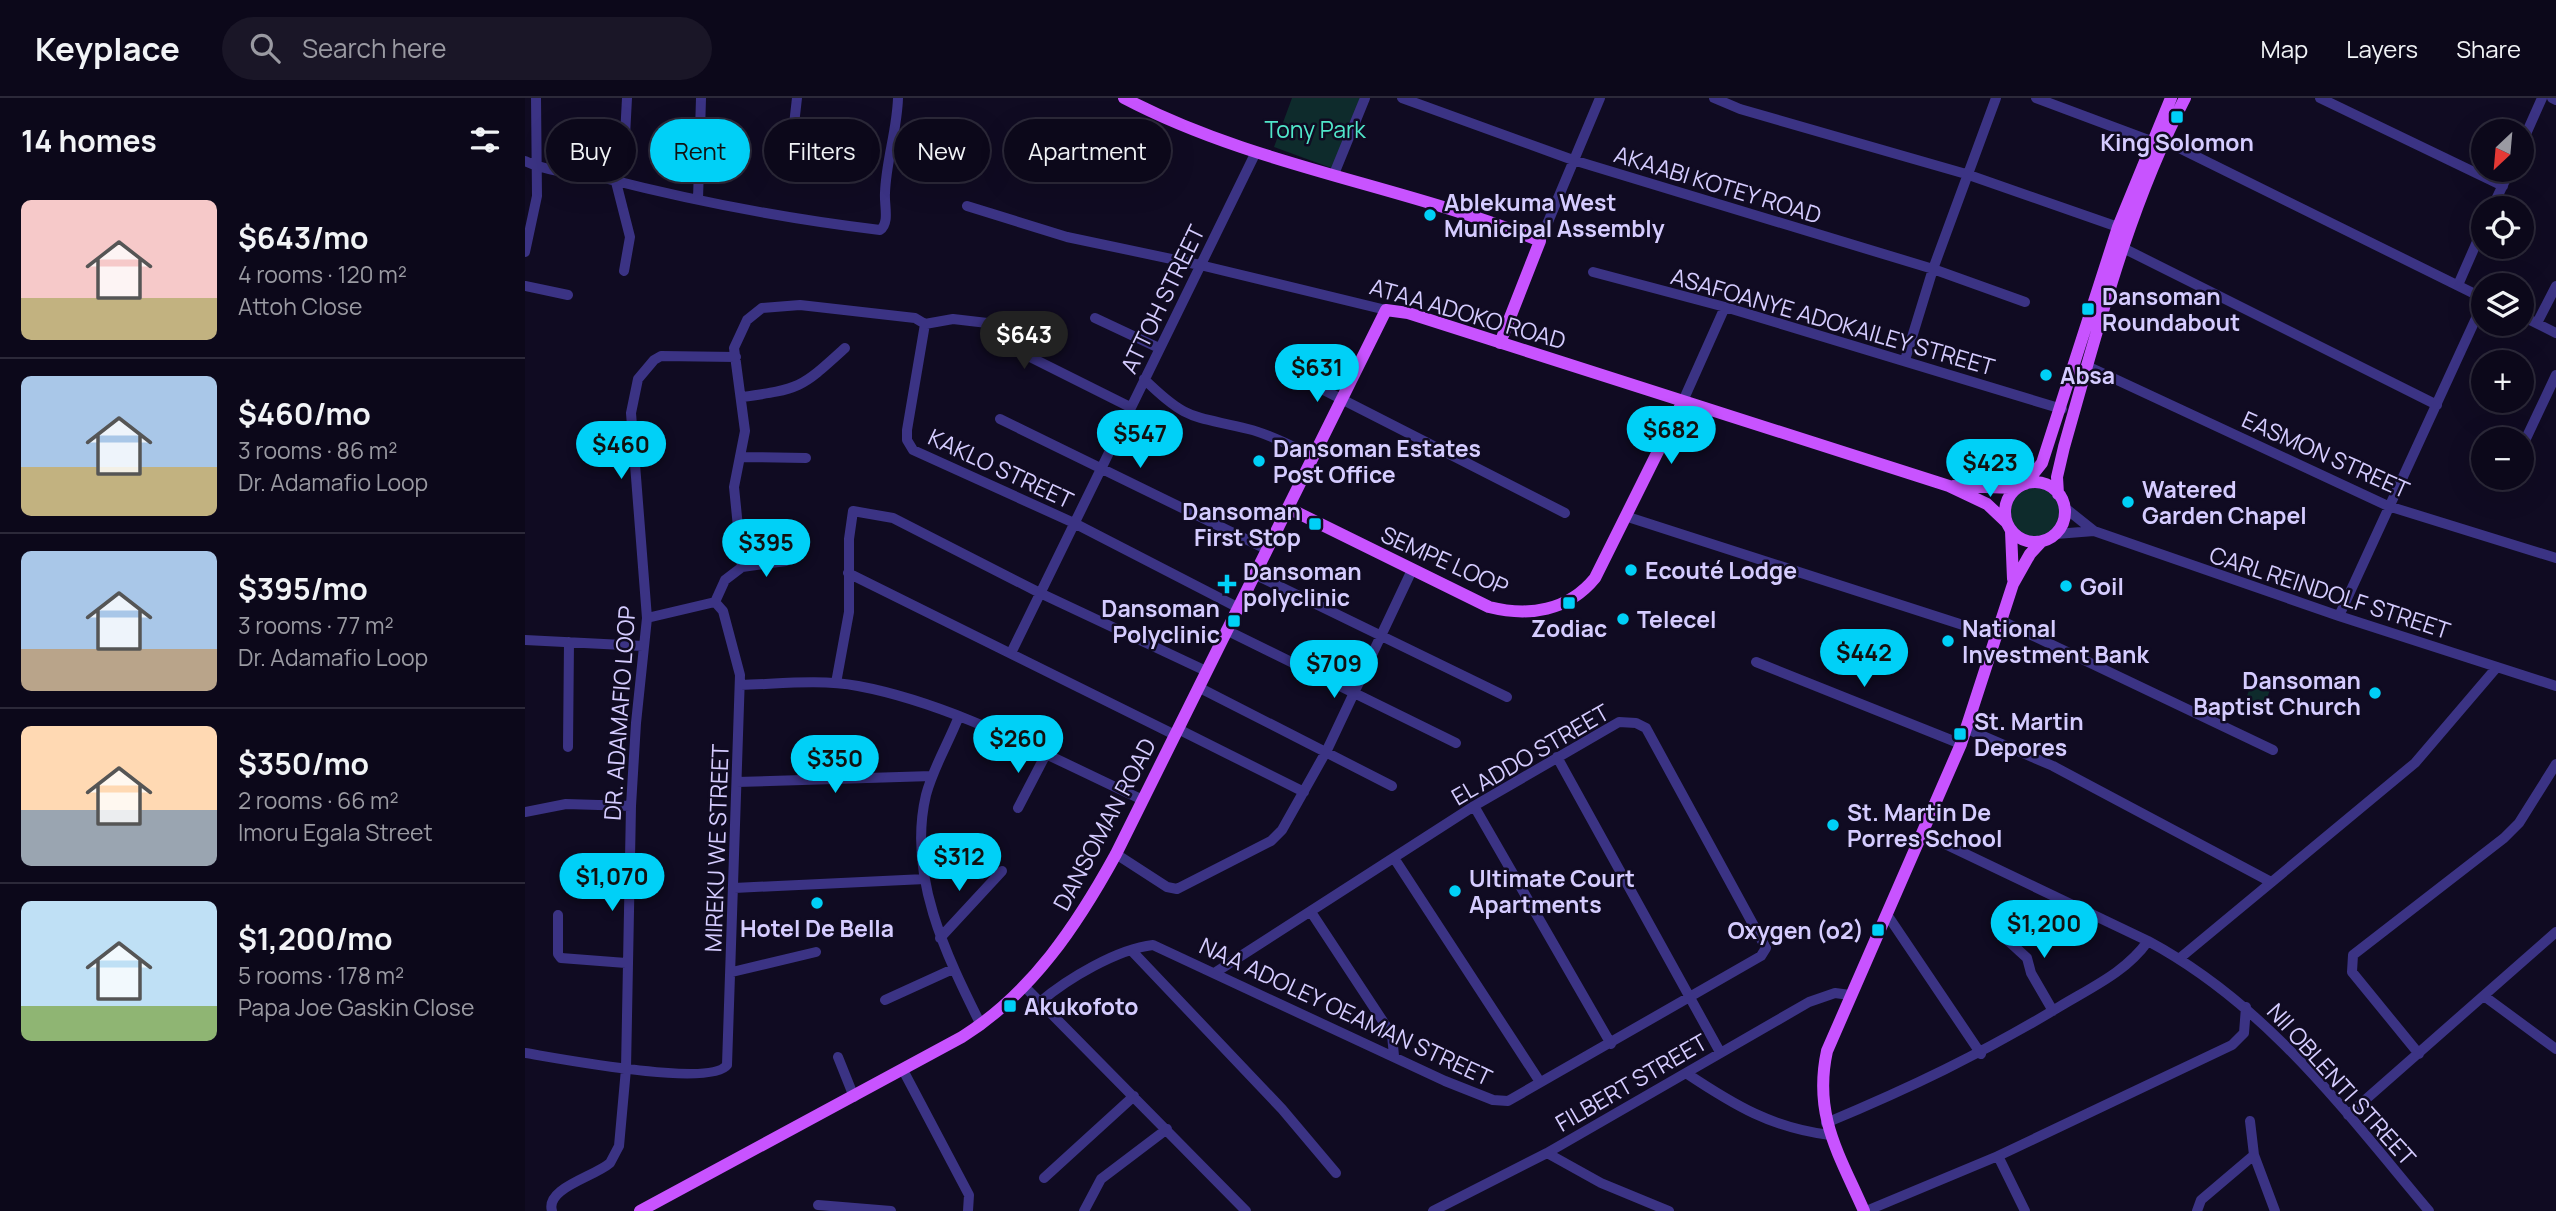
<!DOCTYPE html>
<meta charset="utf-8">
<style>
body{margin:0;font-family:Manrope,sans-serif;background:#1a1627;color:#f1f3f6;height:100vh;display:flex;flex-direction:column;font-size:26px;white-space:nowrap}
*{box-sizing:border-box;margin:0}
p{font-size:23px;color:#9a9aa2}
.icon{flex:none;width:38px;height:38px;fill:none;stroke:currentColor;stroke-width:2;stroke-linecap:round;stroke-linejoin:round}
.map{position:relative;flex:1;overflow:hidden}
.drawer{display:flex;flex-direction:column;background:#0c081a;width:525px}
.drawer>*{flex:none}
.banner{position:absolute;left:21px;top:21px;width:665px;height:63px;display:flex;gap:14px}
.needle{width:46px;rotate:206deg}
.fabs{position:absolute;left:1946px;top:21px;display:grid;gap:14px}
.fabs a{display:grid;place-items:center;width:63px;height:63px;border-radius:50%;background:#0c081a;box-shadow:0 7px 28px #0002,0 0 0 2px #2c2939;font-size:35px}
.price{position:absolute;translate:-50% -60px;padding:0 16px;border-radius:24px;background:#00d0f7;color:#111;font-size:23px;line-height:46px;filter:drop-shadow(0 2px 4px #0008)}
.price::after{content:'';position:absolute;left:50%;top:42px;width:21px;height:16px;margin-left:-10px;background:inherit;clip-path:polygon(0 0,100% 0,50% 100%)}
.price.active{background:#222;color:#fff}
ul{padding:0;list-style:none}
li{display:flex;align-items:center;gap:21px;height:175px;padding:0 21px}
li+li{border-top:2px solid #2c2939}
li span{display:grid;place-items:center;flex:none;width:196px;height:140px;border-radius:10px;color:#555}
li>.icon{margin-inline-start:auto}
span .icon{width:84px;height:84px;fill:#fffc;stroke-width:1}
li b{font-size:30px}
h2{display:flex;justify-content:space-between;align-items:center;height:84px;padding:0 21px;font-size:30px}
.chip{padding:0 24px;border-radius:32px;background:#0c081a;box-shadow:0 7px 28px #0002,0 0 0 2px #2c2939;font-size:24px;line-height:63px}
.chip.active{background:#00d0f7;color:#111}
header{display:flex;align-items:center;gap:42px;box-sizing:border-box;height:98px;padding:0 35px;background:#0c081a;border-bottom:2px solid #2c2939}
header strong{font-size:33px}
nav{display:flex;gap:38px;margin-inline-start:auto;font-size:24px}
.search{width:490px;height:63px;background:#1a1627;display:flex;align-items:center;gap:18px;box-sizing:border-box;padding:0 24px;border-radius:38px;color:#9a9aa2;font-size:26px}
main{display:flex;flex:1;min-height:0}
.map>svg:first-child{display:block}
.green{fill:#0e2b2c}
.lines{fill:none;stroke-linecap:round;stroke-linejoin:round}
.minor{stroke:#3b3384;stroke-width:10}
.major{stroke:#c853ff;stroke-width:12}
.poi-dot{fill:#00d0f7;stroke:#100b22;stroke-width:2.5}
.labels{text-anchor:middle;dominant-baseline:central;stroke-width:5;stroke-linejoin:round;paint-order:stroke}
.park-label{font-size:23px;fill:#50e7ca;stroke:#100b22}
.poi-label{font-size:23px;font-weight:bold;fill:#d5ccff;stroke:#100b22;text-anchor:start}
.street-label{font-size:23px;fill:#d5ccff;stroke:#100b22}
</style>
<header>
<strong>Keyplace</strong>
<div class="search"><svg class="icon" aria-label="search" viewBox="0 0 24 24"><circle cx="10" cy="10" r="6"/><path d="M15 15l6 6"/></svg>Search here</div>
<nav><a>Map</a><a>Layers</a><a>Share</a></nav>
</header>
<main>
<section class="drawer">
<h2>14 homes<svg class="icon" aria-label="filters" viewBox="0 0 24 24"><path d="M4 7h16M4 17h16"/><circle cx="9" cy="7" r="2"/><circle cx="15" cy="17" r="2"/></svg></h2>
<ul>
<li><span style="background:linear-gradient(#f6c9c9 70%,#c2b280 0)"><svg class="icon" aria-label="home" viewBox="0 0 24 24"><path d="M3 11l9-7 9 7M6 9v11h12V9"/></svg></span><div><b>$643/mo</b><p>4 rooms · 120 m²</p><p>Attoh Close</p></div></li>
<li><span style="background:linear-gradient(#a9c7e8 65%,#c2b280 0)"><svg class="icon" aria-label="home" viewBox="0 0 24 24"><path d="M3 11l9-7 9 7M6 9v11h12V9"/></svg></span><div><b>$460/mo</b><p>3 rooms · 86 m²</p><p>Dr. Adamafio Loop</p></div></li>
<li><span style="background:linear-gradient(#a9c7e8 70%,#b9a48a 0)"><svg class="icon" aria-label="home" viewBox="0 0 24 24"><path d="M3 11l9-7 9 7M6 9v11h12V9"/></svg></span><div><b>$395/mo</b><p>3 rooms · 77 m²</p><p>Dr. Adamafio Loop</p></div></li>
<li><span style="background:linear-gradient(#ffd9b3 60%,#9aa5b1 0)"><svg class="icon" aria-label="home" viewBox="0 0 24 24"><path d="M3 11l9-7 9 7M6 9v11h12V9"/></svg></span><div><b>$350/mo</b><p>2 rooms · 66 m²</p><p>Imoru Egala Street</p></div></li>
<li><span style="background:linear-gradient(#bfe0f5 75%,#8fb573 0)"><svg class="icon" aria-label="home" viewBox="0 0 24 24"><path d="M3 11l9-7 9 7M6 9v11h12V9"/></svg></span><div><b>$1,200/mo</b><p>5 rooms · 178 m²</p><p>Papa Joe Gaskin Close</p></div></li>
</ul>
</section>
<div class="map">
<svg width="2031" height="1113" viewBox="0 0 2031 1113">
<rect width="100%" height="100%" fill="#100b22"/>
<path class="green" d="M767,0H835L809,71L749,49Z
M1485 414a26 26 0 1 1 52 0a26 26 0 1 1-52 0Z
M1729,577L1748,584L1739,608L1721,601Z"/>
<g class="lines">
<path class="minor" d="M877,0L1048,62L1408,171L1500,204
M1189,0L1215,11L1441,76L1593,129
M1511,0L1626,43
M1795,0L1978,88
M2027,0L2031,2
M1638,42L1958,200
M1997,45L2017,0
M266,53L272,0
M0,63C25,75 53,74 79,80C169,103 262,121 355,132C365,125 359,107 360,95C361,63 372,33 373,0
M809,76L840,0
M173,101L176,0
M442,108L542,139L675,167L861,212
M1967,110L1985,72
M1015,143L1075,0
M1598,150L1912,307
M0,154L12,98L11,0
M99,173L105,139L91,84L100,38L102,0
M1068,174L1200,209L1537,311
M1933,187L1958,130
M0,188L43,197
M1997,218L2031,235
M570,220L634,250
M2012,225L2031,188
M400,226L428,221L471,226L479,246L605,309
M1380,262L1408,171L1471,0
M1562,268L1863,408L2031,460
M619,281C663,324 667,317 723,331C745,336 768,349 788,358
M783,284L1040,415
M217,299C276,291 276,290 320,250
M1158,303L1200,209
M475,321L741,451
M1997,349L2031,277
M216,359L281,360
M1539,409L1569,433L1814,518L2031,588
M1103,419L1472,538
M1531,436L1569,433
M217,469L209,389L220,333L209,250L222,222L237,210L275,207L390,220L400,226L382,332V342L388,352L549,425L712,509
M323,475L650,637
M729,476L982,599
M190,504L200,482L217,469L261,463
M1814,518L1958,205
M122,520L190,504
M1477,523L1748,652
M701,532L931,645
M0,542L118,548
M487,553L730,56
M1231,564L1436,646
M311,585L324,514V441L328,413L368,420L515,495L681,573
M216,587C254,586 295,581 333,588C430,606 528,661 618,702
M675,590L867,688
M434,618C424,644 408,670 401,697C382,777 421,857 456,927
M653,631L779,694
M1442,631L1528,668L1746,784
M43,649L44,544
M1032,659L1195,954
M212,684L407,678
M949,708L1086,946
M493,710L520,658
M0,714L41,706L106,708
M1399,736L1623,843C1742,907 1818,1011 1904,1113
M591,756L642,789L652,791L746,743L757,732L802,652L887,472
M869,760L1015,984
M209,790L400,781
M786,814L867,937L869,958
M33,817V856L36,860L101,865
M1363,818L1456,956
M1478,838L1502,860L1506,875L1528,913
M415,840L477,773
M606,852L757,1011L811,1075
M1655,860L1890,665L1972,569
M207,874L291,854
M499,888L721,1113
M1959,898L2031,951
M360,902L428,871
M515,904C542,881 592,851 628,847L920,983L968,1002L983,1003L1236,858L1241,850L1121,630L1111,625L1094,624L949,708L691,874
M0,955C31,960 186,990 202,967L215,577L198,513L190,504
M1894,956L1827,874L1828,857L1979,740L1994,725L2031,666
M313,959L329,999
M378,972L444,1097L443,1113
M1161,975C1209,1007 1247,1030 1305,1037
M1823,1017L2031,834
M1725,1023L1729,1057L1750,1113
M1301,1025C1385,990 1456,956 1534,909C1567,889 1601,874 1623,843
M1022,1055L1076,1085L1144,1113
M1473,1058L1500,1113
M519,1080L609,998
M293,1107L366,1113
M27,1113C20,1090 69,1079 85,1065L94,1048L101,971L106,708L111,625L122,520L106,315L113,281L129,262L136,258L211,259
M559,1113L576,1081L642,1031
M908,1113L1022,1055L1284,904L1310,895L1325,897
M1341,1113L1473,1058L1707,947L1719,935L1721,909
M1672,1113L1676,1102L1729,1057"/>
<path class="major" d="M599,0C730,69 879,87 1015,143L975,245
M1480 414a30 30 0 1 1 60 0a30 30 0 1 1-60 0Z
M1500,386L1517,365L1593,129L1646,0
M1428,388L1492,390
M1533,396L1532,379L1539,349C1573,230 1603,110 1660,0
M763,410L964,509C1004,519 1043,513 1070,480L1158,303
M1486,433L1488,481
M115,1113L437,939C507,895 552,827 591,756L861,212L883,215L1424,388L1462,406L1481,424
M1339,1113C1314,1056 1288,1017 1302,953L1436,646L1488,486L1505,456L1517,443"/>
</g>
<g class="poi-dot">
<rect x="1645" y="12" width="14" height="14" rx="3.5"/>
<circle cx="905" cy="117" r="7"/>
<rect x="1556" y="204" width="14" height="14" rx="3.5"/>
<circle cx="1521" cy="277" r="7"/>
<circle cx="734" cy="363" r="7"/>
<circle cx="1603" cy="404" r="7"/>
<rect x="783" y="419" width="14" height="14" rx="3.5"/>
<circle cx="1106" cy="472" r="7"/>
<path d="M698.5 475.5h7v7h7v7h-7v7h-7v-7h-7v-7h7z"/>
<circle cx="1541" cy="488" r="7"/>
<rect x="1037" y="498" width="14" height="14" rx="3.5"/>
<circle cx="1098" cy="521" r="7"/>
<rect x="702" y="516" width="14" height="14" rx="3.5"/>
<circle cx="1423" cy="543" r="7"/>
<circle cx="1850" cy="595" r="7"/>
<rect x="1428" y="629" width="14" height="14" rx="3.5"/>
<circle cx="1308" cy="727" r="7"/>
<circle cx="930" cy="793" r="7"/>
<circle cx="292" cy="805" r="7"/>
<rect x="1346" y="825" width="14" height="14" rx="3.5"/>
<rect x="478" y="901" width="14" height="14" rx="3.5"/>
</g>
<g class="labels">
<g class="park-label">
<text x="790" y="31">Tony Park</text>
</g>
<g class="poi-label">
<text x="1652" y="44" text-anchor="middle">King Solomon</text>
<text x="919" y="104">Ablekuma West<tspan x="919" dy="26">Municipal Assembly</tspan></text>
<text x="1577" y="198">Dansoman<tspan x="1577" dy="26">Roundabout</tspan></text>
<text x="1535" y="277">Absa</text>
<text x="748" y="350">Dansoman Estates<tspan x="748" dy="26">Post Office</tspan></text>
<text x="1617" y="391">Watered<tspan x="1617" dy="26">Garden Chapel</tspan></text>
<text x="776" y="413" text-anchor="end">Dansoman<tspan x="776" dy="26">First Stop</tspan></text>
<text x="1120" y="472">Ecouté Lodge</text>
<text x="718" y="473">Dansoman<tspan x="718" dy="26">polyclinic</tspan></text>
<text x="1555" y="488">Goil</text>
<text x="695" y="510" text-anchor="end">Dansoman<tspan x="695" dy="26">Polyclinic</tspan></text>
<text x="1112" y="521">Telecel</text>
<text x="1044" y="530" text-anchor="middle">Zodiac</text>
<text x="1437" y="530">National<tspan x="1437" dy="26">Investment Bank</tspan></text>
<text x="1836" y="582" text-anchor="end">Dansoman<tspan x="1836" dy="26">Baptist Church</tspan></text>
<text x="1449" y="623">St. Martin<tspan x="1449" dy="26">Depores</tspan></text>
<text x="1322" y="714">St. Martin De<tspan x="1322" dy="26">Porres School</tspan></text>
<text x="944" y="780">Ultimate Court<tspan x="944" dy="26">Apartments</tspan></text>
<text x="292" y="830" text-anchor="middle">Hotel De Bella</text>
<text x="1339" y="832" text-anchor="end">Oxygen (o2)</text>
<text x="499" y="908">Akukofoto</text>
</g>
<g class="street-label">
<text transform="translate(1193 86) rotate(17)">AKAABI KOTEY ROAD</text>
<text transform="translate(637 201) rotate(-64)">ATTOH STREET</text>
<text transform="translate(943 215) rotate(16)">ATAA ADOKO ROAD</text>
<text transform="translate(1308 223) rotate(16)">ASAFOANYE ADOKAILEY STREET</text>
<text transform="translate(1801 356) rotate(24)">EASMON STREET</text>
<text transform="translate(476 370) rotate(25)">KAKLO STREET</text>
<text transform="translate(920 462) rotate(24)">SEMPE LOOP</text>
<text transform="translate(1805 494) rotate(18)">CARL REINDOLF STREET</text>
<text transform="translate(94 615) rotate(-86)">DR. ADAMAFIO LOOP</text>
<text transform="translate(1005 656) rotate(-30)">EL ADDO STREET</text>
<text transform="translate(579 726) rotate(-62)">DANSOMAN ROAD</text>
<text transform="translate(191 750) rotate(-88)">MIREKU WE STREET</text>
<text transform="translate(821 913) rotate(25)">NAA ADOLEY OEAMAN STREET</text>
<text transform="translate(1106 984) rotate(-30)">FILBERT STREET</text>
<text transform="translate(1817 986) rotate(48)">NII OBLENTI STREET</text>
</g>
</g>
</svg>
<div class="fabs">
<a><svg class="needle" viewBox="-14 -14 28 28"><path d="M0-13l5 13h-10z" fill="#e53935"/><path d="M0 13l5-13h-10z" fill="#9a9aa2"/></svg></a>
<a><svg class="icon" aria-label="locate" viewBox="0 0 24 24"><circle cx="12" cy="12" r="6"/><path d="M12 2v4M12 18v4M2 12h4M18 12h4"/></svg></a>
<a><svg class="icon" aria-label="layers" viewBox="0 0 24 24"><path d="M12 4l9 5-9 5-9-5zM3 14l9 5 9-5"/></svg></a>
<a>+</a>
<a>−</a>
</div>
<b class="price active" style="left:499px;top:273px">$643</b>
<b class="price" style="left:792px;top:306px">$631</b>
<b class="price" style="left:1146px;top:368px">$682</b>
<b class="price" style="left:615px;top:372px">$547</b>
<b class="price" style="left:96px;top:383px">$460</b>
<b class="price" style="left:1465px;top:401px">$423</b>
<b class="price" style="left:241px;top:481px">$395</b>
<b class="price" style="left:1339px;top:591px">$442</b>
<b class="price" style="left:809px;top:602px">$709</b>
<b class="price" style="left:493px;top:677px">$260</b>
<b class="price" style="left:310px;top:697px">$350</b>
<b class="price" style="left:434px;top:795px">$312</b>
<b class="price" style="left:87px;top:815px">$1,070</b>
<b class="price" style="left:1519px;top:862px">$1,200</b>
<div class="banner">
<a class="chip">Buy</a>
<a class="chip active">Rent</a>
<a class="chip">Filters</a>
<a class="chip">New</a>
<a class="chip">Apartment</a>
</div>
</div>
</main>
